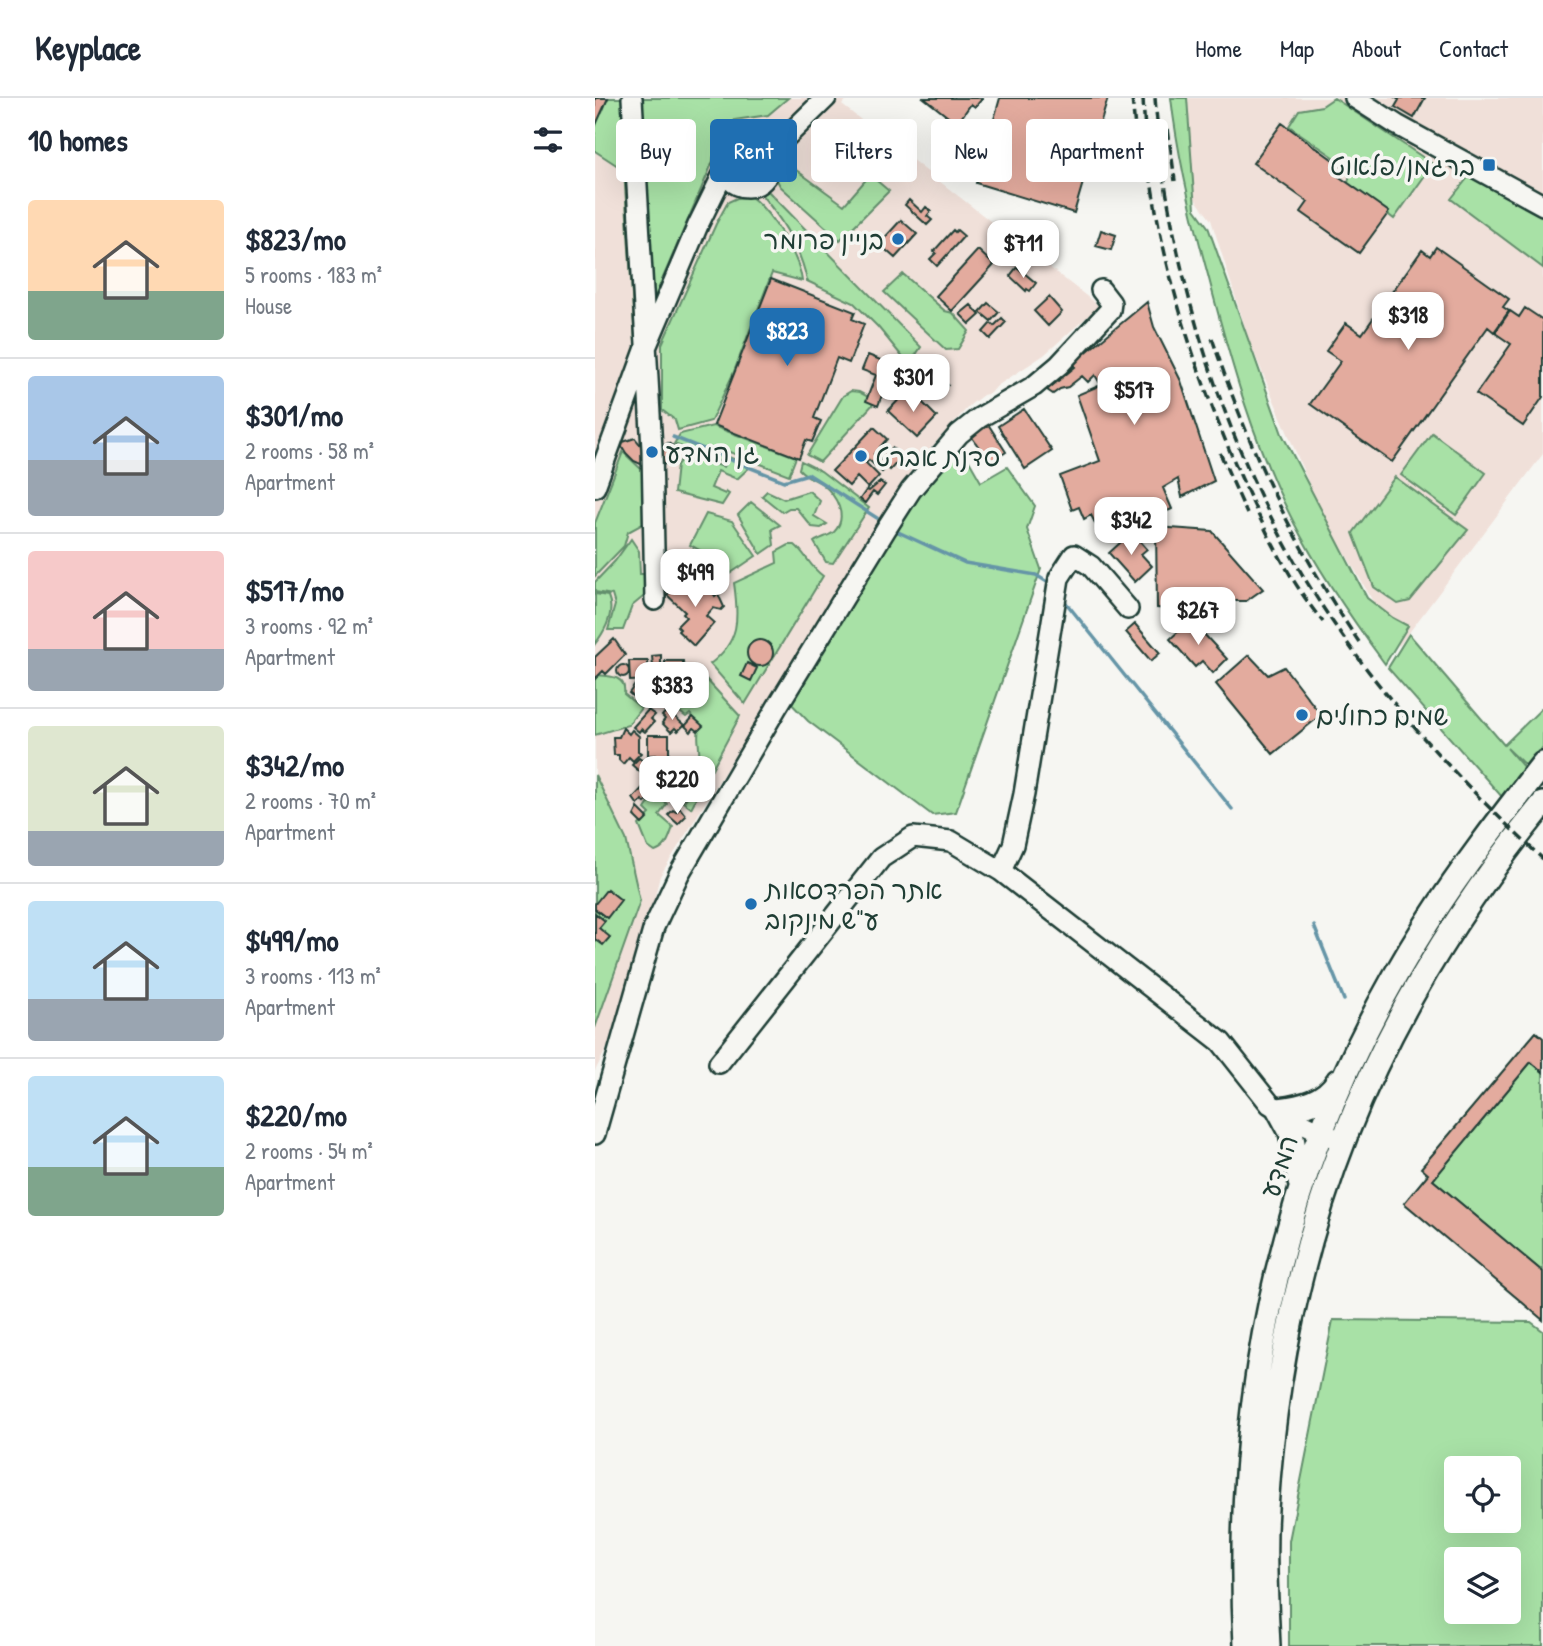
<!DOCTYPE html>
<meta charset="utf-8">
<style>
body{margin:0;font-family:"Patrick Hand","Playpen Sans Hebrew",sans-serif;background:#f6f6f7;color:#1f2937;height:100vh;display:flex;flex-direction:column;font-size:26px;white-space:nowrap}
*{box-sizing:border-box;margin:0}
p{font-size:23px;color:#747a83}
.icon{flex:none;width:38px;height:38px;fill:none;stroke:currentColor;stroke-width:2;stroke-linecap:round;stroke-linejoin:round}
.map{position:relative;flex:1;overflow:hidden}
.panel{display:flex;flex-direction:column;background:#fff;width:595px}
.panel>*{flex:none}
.hud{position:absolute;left:21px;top:21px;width:665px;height:63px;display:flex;gap:14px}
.buttons{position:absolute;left:849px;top:1358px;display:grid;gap:14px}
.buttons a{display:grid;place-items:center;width:77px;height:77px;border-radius:7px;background:#fff;box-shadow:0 7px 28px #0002;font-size:35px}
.price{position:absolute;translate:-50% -60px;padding:0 16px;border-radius:14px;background:#fff;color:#222;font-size:23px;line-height:46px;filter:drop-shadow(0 2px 4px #0008)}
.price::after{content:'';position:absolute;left:50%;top:42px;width:21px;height:16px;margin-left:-10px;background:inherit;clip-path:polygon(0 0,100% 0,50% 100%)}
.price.on{background:#1f6fb2;color:#fff}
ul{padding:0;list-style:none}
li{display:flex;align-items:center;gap:21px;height:175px;padding:0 28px}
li+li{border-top:2px solid #e0e1e3}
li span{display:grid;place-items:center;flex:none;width:196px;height:140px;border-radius:7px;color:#555}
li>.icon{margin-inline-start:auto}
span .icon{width:84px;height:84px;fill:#fffc;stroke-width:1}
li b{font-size:30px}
h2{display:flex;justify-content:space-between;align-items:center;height:84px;padding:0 28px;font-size:30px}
.pill{padding:0 24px;border-radius:7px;background:#fff;box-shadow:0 7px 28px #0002;font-size:24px;line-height:63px}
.pill.on{background:#1f6fb2;color:#fff}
header{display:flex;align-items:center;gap:42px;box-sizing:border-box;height:98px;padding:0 35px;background:#fff;border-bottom:2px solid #e0e1e3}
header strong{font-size:33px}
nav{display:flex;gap:38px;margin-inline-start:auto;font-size:24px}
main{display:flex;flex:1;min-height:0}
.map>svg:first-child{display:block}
.built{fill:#f0e0d9}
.green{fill:#a8e1a6;stroke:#648f6d;stroke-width:2;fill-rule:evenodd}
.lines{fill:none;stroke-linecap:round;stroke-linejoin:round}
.stream{stroke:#6595a7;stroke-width:3.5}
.building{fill:#e3ab9e;stroke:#1f3d34;stroke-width:2}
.minor-casing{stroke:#1f3d34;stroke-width:24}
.major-casing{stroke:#1f3d34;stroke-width:28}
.minor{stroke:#f6f6f2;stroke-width:19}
.major{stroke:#f6f6f2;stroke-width:23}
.rail{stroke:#1f3d34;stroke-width:3.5;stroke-dasharray:10 5;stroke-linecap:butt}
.poi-dot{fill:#1f6fb2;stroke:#f6f6f2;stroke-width:2.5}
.labels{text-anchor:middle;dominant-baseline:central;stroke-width:7;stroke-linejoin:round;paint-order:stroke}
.poi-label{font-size:26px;fill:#1f3d34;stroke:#f6f6f2;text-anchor:start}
.street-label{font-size:26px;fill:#1f3d34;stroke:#f6f6f2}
</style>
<header>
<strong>Keyplace</strong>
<nav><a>Home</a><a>Map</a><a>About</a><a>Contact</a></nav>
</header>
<main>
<section class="panel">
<h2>10 homes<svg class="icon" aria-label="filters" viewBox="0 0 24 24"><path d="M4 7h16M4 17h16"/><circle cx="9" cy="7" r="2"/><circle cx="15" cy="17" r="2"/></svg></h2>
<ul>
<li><span style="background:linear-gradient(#ffd9b3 65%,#7fa58c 0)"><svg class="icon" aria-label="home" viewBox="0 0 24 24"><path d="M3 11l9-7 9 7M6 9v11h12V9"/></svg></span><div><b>$823/mo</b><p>5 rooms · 183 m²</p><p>House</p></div></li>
<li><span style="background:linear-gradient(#a9c7e8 60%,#9aa5b1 0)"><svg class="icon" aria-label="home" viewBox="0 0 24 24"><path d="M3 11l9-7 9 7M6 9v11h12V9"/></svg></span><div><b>$301/mo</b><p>2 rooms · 58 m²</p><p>Apartment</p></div></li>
<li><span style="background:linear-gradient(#f6c9c9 70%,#9aa5b1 0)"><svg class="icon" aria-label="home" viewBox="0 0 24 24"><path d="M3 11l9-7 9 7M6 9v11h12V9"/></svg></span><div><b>$517/mo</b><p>3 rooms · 92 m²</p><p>Apartment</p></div></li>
<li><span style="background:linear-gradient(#dfe7d0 75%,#9aa5b1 0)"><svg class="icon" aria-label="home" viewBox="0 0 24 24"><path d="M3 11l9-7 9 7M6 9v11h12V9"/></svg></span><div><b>$342/mo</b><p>2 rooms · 70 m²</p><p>Apartment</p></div></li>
<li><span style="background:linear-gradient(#bfe0f5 70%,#9aa5b1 0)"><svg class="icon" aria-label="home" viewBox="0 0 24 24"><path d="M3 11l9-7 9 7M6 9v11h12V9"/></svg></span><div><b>$499/mo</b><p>3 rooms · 113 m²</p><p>Apartment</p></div></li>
<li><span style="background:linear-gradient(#bfe0f5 65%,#7fa58c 0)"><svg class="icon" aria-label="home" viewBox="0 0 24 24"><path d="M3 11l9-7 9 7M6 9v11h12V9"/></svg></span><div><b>$220/mo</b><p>2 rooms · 54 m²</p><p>Apartment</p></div></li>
</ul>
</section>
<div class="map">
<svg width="948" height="1548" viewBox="0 0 948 1548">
<rect width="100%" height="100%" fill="#f6f6f2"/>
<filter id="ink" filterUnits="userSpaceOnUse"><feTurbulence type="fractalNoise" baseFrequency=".0143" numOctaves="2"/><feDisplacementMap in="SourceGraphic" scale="14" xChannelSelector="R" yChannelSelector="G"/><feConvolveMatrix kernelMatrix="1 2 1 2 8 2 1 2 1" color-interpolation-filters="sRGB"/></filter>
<g filter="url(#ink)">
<path class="built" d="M0,0H253L247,7L504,208L449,257L402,288L396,295L388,297L375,307L320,367L65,778L30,914L0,973Z
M584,0H948V356L804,548L725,412L655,245L616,122L598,98Z"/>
<path class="green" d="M13,0H193L173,17L140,22L131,33L40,245L29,72L0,53V12L7,15Z
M576,0H592L600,111L613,129L687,336L772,500L798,520L813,528L790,566C756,520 724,474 698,423C658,345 635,262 613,177C597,119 583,60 576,0Z
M739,0L838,66L799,121L753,85L756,71L694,28L704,12L727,8Z
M136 69a17 17 0 1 1 34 0a17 17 0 1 1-34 0Z
M186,61L249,107L275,77L294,93L245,142L185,88L179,76Z
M875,77L948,116V170L856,101Z
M172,92L326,249L314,267L283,229L259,205L212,183C206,151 186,120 165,95Z
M156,99C175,113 205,159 207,183L177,175L138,276L116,323L83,332L80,322L67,312V246L121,126L133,104L142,100Z
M308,176L350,213L358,215L374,233L363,251L351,252L289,194Z
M256,293L264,294L281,303L225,364L212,357L248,298Z
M118,328L201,359L194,377L132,353L126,364L79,346L85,336Z
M837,335L891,375L861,417L806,377Z
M365,347L386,384L412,369L440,408L432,431L446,471L361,714L337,717L213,623L191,600L319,396Z
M28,354L45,370L52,372L48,426L33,434L29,448L0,478V425Z
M90,357L129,369L134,359L156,368L142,381L123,373L116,390L130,396L131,394L134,396L127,407L79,395L82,367Z
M206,363L226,373L274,410L238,465L231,464L219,444C225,440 234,438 239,434C254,419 241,397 227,386C219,381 210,378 204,371Z
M800,379L873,432L815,503L803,506L779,489L758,435Z
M172,393L189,401L214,393L225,403L219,418L232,426L226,430L217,429L201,410H194L187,414L167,398Z
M156,404L185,427L177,431L179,447L166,456L143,417Z
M111,416L137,423L161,458L133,477L112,456L95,447Z
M36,441L44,453L45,476H54V494L37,508L28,532H13L20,507L17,497L0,494V484L20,463Z
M194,447H200C211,456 214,468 228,478L150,606L115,566C145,543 144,521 139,485L182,465L181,454Z
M0,496L13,498C20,514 10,533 0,546Z
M814,536L909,647L948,609V649L932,669L912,650L930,671L907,699L793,570Z
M99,568L145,618L96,710L88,704L94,697L93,693L77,682L87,667L95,674C113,655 98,646 105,626L95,616L91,619L74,605L88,587L82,583Z
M0,577C13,578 32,577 29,596L46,610L33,627L0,637Z
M0,677L31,741L45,803L0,930Z
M60,696L72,706L64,717L78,729C74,740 72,750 60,754L53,749L44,727L55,716L50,711Z
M936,964L948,974V1174L838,1082Z
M738,1222L936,1224L948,1233V1548H694V1443ZM914,1370V1423H861V1370ZM861,1461H914V1514H861Z"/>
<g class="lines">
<path class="stream" d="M78,339L189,383L213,376L282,420
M301,433L370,465L441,477L452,484
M468,501L637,711
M719,828L749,902"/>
</g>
<path class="building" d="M0,0H13L0,29Z
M329,0H388L380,9L376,6L364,23L361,20L357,22Z
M405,0H513L479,115L381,85Z
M801,0H830L819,20L800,9L804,2Z
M687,25L745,67L739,75L794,114L764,155L706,114L713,104L658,65Z
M314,102L327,114L331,109L336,113L332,118L337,122L332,127L310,107Z
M306,122L322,136L300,160L284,146Z
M358,132L360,134L362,132L369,138L342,168L335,161L341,155L339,153Z
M506,132L521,137L516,152L501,148Z
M841,149L914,201L908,209L914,213L899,234L893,229L797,364L715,306L746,263L731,253L751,225L767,236L827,152L835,158Z
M383,152L399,167L357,213L341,198Z
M422,169L441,185L435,193L432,191L431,193L415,178Z
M176,181L260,214L257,221L269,226L254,265L242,260L219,320L226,323L217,344L211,342L204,360L119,327Z
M454,199L467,214L453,228L439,213Z
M552,204L559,229L586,283L619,383L587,399L583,381L568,390L577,411L544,426L539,409L501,427L496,417L489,421L484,409L477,412L465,378L505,363L482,297L506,287L500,277L493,284L487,278L473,289L465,291L458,296L452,292L480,269L477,266Z
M393,205L404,214L396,223L385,214Z
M376,207L385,217L375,226L365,216Z
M930,210L948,222V299L928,328L881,296L916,246L900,235L915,213L924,219Z
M407,220L411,224L395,241L388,234L396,225L399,228Z
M273,257L298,267L283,308L271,303L281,277L267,272Z
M340,274L353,287L344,296L331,283Z
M314,291L342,319L322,340L293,313Z
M429,311L457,353L430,371L403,328Z
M393,326L411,354L395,365L376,338Z
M279,329L292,341L279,356L286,362L297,350L307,359L295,372L292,369L287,374L274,362L271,365L284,378L273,390L262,379L254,388L237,373Z
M40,340L48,350L63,352L73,345L86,353L78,361L68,367L50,368L39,363L31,355L25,345Z
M285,384L290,387L282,397L278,394L270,405L265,401L272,391L274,393Z
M561,429L617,433L668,491L651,503H612L615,514L562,510Z
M537,434L552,451L546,456L557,468L540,484L514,455Z
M89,479L101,491L110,482L120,498L123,496L129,509L126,512L118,510L111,518L119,525L99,548L83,533L85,531L82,528L91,519L88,516L90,514L72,497Z
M596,522L632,561L618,575L607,563L600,569L575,541Z
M540,526L565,555L556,563L531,534Z
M19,541L30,557L11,576L8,573L0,581V559Z
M152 555a13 13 0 1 1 26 0a13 13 0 1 1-26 0Z
M66,557V567H70V563H88L89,582H70V578H67V587L56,588V578H54V582L35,583L34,563H53V568H58L57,558Z
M654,557L673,577L689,569L726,617L678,656L621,586Z
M152,565L162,570L156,583L146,578Z
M22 573a6 6 0 1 1 12 0a6 6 0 1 1-12 0Z
M40,587L46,592L49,589L59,598L54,603L57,606L53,611L34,595Z
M75,590L79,594L83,590L87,595L73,611L67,606L70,602L67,599Z
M53,612L60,617L56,621L59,624L50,634L46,631L44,634L38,629Z
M72,612L89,627L83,633L80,630L76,634L67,625L70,621L67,618Z
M98,619L108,628L103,633L99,630L96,634L90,628Z
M28,630L34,636L37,632L45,639L43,641V653L46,655L38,663L34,659L28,666L24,662V657H19L18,639H24Z
M53,637H74V657H53Z
M77,659L81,663L84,660L89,665L74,682L66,677L70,672L67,669Z
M44,660L48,663L50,661L59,669L57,672L62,677L60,679L59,677L54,682L37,667Z
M95,660L99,664L103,660L108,664L99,673L90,666Z
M55,682L61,688L57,693L59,695L50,705L47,702L43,707L38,700Z
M75,683L91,698L85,703L82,701L78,704L69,695L71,692L68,690Z
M43,710L53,720L47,726L39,718Z
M85,710L91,718L83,726L73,717L78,712L81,714Z
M12,791L26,802L12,820L0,811V806Z
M0,815L10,823L4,830L15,839L8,847L0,841Z
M941,934L948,940V974L936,964L838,1082L948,1174V1222L809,1105L833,1076L826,1070Z"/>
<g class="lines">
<g class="minor-casing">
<path id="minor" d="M37,0L57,351L60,502
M760,0L802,27L948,107
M129 66a23 23 0 1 1 46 0a23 23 0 1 1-46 0Z
M175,64L180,52L186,44L231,0
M0,389L52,247L103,127L130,72
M406,773L418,747L429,696L464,480L479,457L496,468L533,511
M124,965L286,760L318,739L356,743L406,773L626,944L675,1006L699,1021L739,1040
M0,1036L59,829L84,776L182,609L291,431L316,392L364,336L384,320L439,288L464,267L515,212L516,205L506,192"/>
</g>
<g class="major-casing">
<path id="major" d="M705,1084L696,1034L684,1012C707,1009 730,1004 743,983
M651,1548C637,1286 690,1048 832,825C867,770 908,717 948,666
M673,1548C671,1503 668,1456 671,1411C688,1137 776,918 948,706"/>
</g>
<use href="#minor" class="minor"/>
<use href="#major" class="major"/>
<path class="rail" d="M537,0L545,80
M548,0C554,134 596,269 651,390C672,437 695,483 728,524
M560,0C573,174 634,369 731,514C792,606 867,686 948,761
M573,31L580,83
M617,240C654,351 698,447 764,544
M625,355L652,416"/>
</g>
</g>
<g class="poi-dot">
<rect x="887" y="60" width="14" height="14" rx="3.5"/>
<circle cx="303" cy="141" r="7"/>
<circle cx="57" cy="354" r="7"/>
<circle cx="266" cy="358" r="7"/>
<circle cx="707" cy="617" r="7"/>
<circle cx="156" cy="806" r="7"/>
</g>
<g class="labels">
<g class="poi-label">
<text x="880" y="67" text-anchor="end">ברגמן/פלאוט</text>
<text x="289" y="141" text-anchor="end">בניין פרומר</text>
<text x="71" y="354">גן המדע</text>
<text x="280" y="358">סדנת אברט</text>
<text x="721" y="617">שמים כחולים</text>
<text x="170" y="791">אתר הפרדסאות<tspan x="170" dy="30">ע"ש מינקוב</tspan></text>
</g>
<g class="street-label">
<text transform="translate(684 1068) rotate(-71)">המדע</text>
</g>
</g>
</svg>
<div class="buttons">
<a><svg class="icon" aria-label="locate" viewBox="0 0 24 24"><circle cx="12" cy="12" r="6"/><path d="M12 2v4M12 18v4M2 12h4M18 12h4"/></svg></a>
<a><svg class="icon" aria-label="layers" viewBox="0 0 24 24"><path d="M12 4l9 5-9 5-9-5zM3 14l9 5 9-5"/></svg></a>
</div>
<b class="price" style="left:428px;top:182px">$711</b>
<b class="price" style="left:813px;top:254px">$318</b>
<b class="price on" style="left:192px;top:270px">$823</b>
<b class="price" style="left:318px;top:316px">$301</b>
<b class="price" style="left:539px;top:329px">$517</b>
<b class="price" style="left:536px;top:459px">$342</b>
<b class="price" style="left:100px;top:511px">$499</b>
<b class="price" style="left:603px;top:549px">$267</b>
<b class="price" style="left:77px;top:624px">$383</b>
<b class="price" style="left:82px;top:718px">$220</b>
<div class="hud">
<a class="pill">Buy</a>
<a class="pill on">Rent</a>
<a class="pill">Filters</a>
<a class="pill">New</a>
<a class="pill">Apartment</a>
</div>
</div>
</main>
